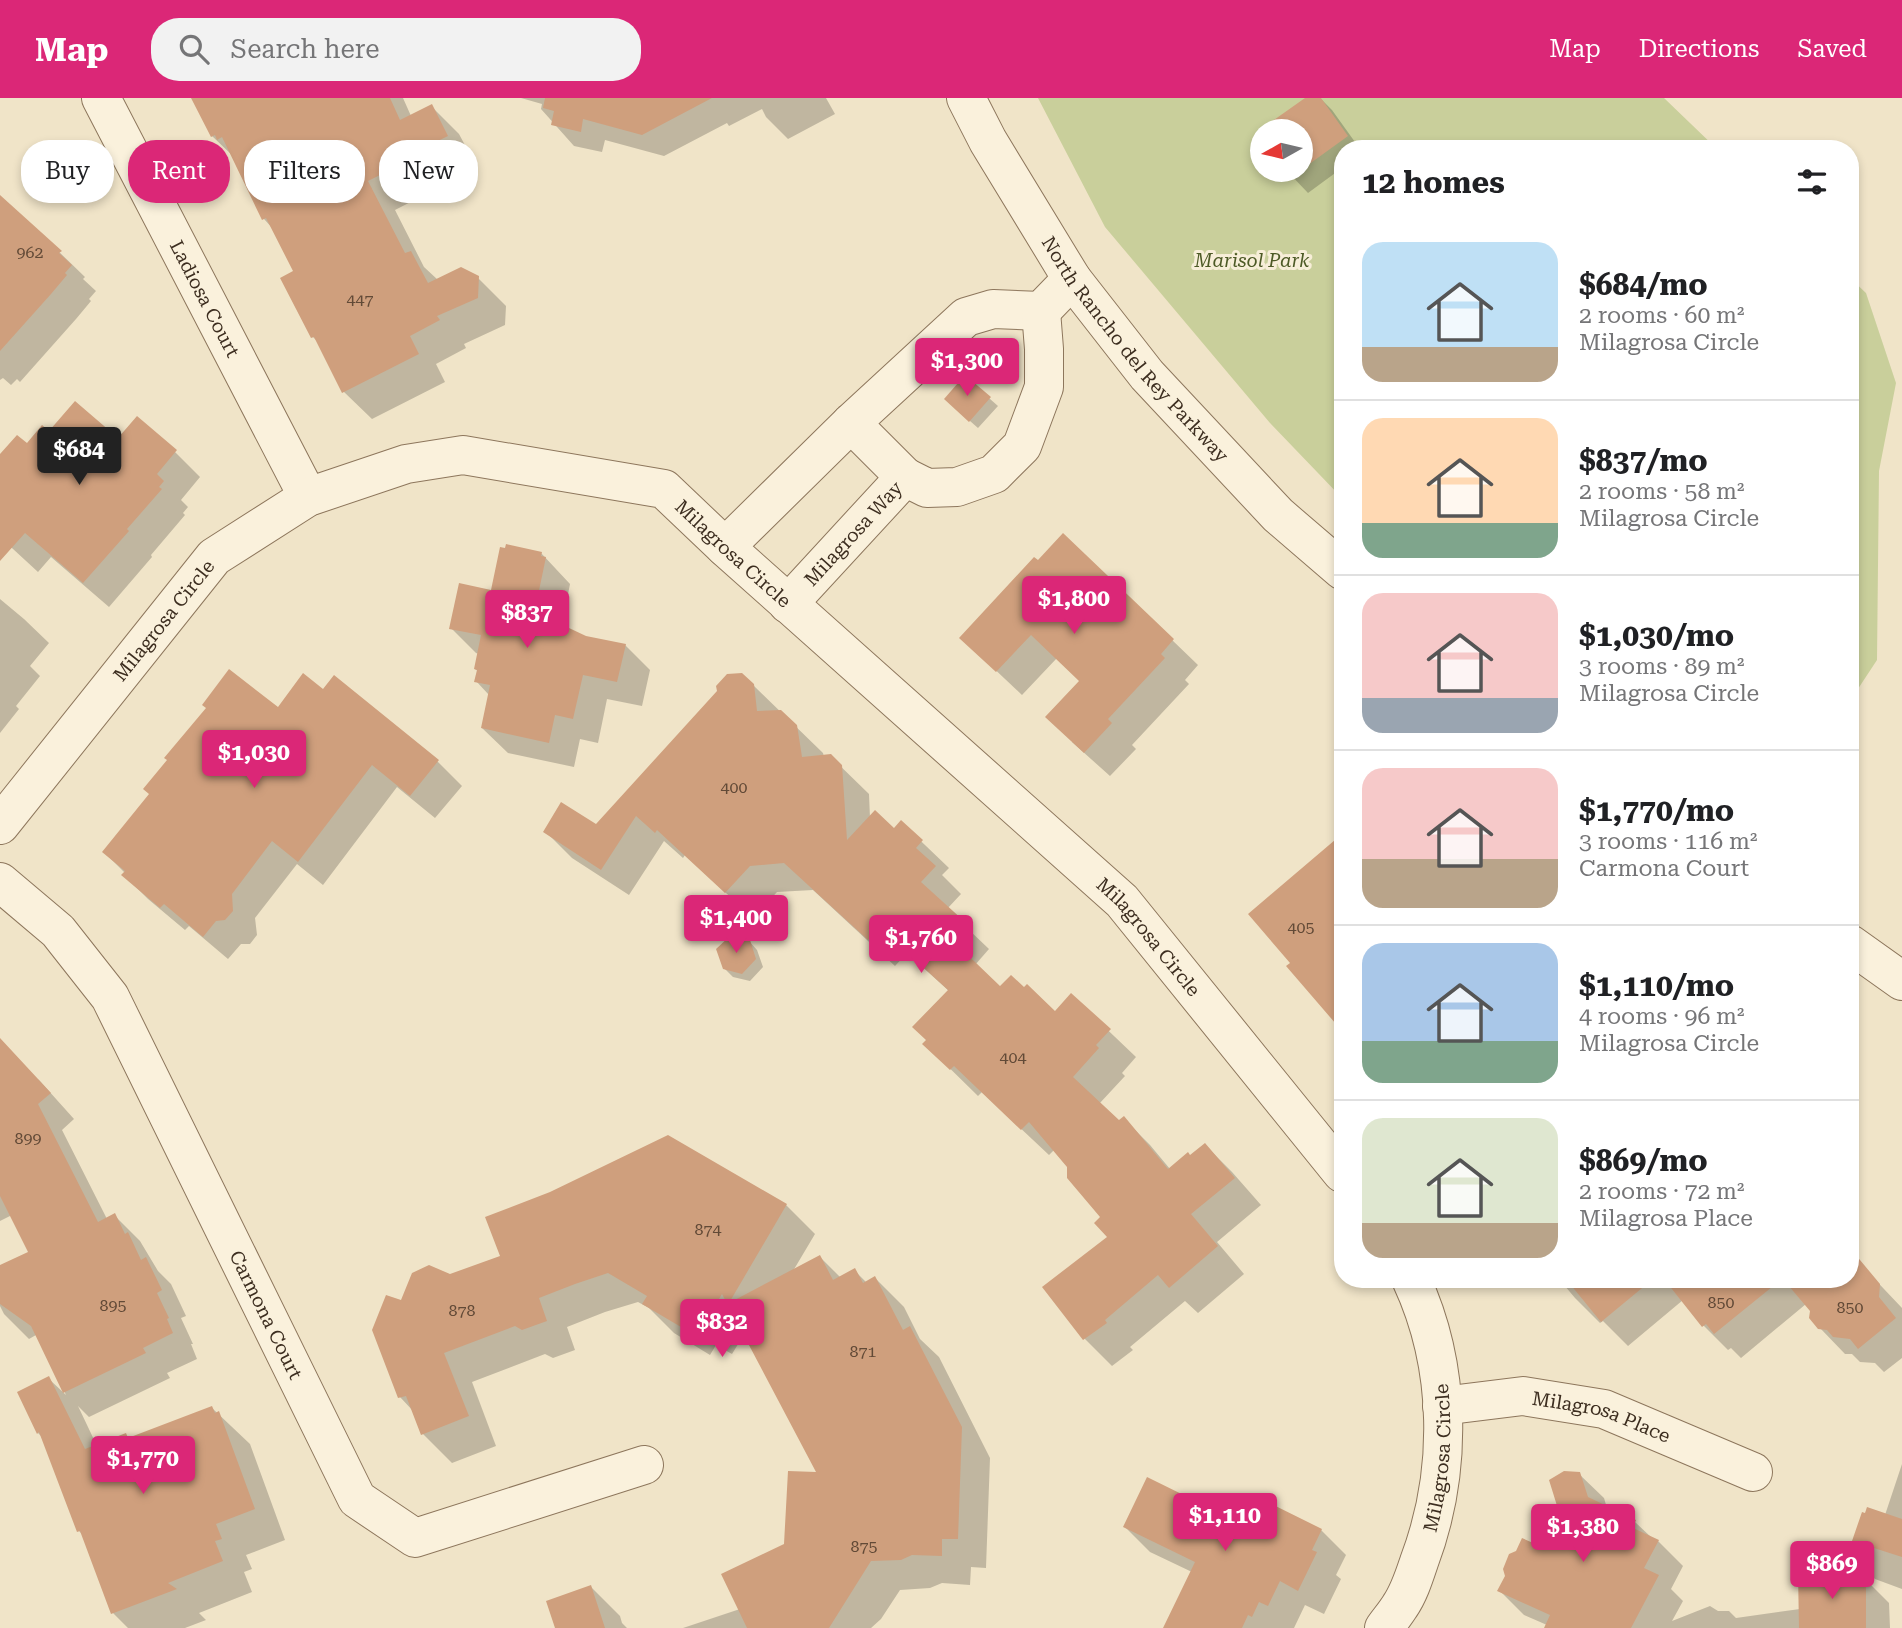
<!DOCTYPE html>
<meta charset="utf-8">
<style>
body{margin:0;font-family:"Roboto Serif",serif;background:#f2f2f2;color:#202124;height:100vh;display:flex;flex-direction:column;font-size:26px;white-space:nowrap}
*{box-sizing:border-box;margin:0}
p{font-size:23px;color:#757577}
.icon{flex:none;width:38px;height:38px;fill:none;stroke:currentColor;stroke-width:2;stroke-linecap:round;stroke-linejoin:round}
.map{position:relative;flex:1;overflow:hidden}
.panel{position:absolute;left:1334px;top:42px;width:525px;height:1148px;display:flex;flex-direction:column;background:#fff;border-radius:28px;box-shadow:0 4px 10px #0003}
.panel>*{flex:none}
.guide{position:absolute;left:21px;top:42px;width:665px;height:63px;display:flex;gap:14px}
.needle{width:46px;rotate:262deg}
.fabs{position:absolute;left:1250px;top:21px;display:grid;gap:14px}
.fabs a{display:grid;place-items:center;width:63px;height:63px;border-radius:50%;background:#fff;box-shadow:0 4px 10px #0003;font-size:35px}
.price{position:absolute;translate:-50% -60px;padding:0 16px;border-radius:7px;background:#db2777;color:#fff;font-size:23px;line-height:46px;filter:drop-shadow(0 2px 4px #0008)}
.price::after{content:'';position:absolute;left:50%;top:42px;width:21px;height:16px;margin-left:-10px;background:inherit;clip-path:polygon(0 0,100% 0,50% 100%)}
.price.on{background:#222;color:#fff}
ul{padding:0;list-style:none}
li{display:flex;align-items:center;gap:21px;height:175px;padding:0 28px}
li+li{border-top:2px solid #e0e0e0}
li span{display:grid;place-items:center;flex:none;width:196px;height:140px;border-radius:21px;color:#555}
li>.icon{margin-inline-start:auto}
span .icon{width:84px;height:84px;fill:#fffc;stroke-width:1}
li b{font-size:30px}
h2{display:flex;justify-content:space-between;align-items:center;height:84px;padding:0 28px;font-size:30px}
.tag{padding:0 24px;border-radius:28px;background:#fff;box-shadow:0 4px 10px #0003;font-size:24px;line-height:63px}
.tag.on{background:#db2777;color:#fff}
header{display:flex;align-items:center;gap:42px;box-sizing:border-box;height:98px;padding:0 35px;background:#db2777;color:#fff}
header strong{font-size:33px}
nav{display:flex;gap:38px;margin-inline-start:auto;font-size:24px}
.search{width:490px;height:63px;background:#f2f2f2;display:flex;align-items:center;gap:18px;box-sizing:border-box;padding:0 24px;border-radius:28px;color:#757577;font-size:26px}
.map>svg:first-child{display:block}
.green{fill:#c9cf9b;fill-rule:evenodd}
.shadow{fill:#0003}
.building{fill:#cf9f7d}
.lines{fill:none;stroke-linecap:round;stroke-linejoin:round}
.minor-casing{stroke:#8d765c;stroke-width:40}
.minor{stroke:#faf1dc;stroke-width:38}
.labels{text-anchor:middle;dominant-baseline:central;stroke-width:6;stroke-linejoin:round;paint-order:stroke}
.number-label{font-size:16px;fill:#624a37}
.park-label{font-size:19px;font-style:italic;fill:#4d5a26;stroke:#f7eed8}
.street-label{font-size:19px;fill:#3d2e20;stroke:#f7eed8}
</style>
<header>
<strong>Map</strong>
<div class="search"><svg class="icon" aria-label="search" viewBox="0 0 24 24"><circle cx="10" cy="10" r="6"/><path d="M15 15l6 6"/></svg>Search here</div>
<nav><a>Map</a><a>Directions</a><a>Saved</a></nav>
</header>
<div class="map">
<svg width="1902" height="1530" viewBox="0 0 1902 1530">
<rect width="100%" height="100%" fill="#f0e4c8"/>
<path class="green" d="M1038,0H1664L1717,51H1342V400L1270,325L1105,129ZM1262,33H1300V72H1262Z
M1850,180L1866,195L1896,285L1879,373L1877,562L1850,603Z"/>
<path class="shadow" d="M204,0H403L411,18L431,8L459,36L475,66L437,84L440,89L395,112L424,169L438,182L478,180L506,208L505,227L464,246L466,250L436,266L445,284L372,321L344,294L321,247L313,239L295,174L274,132L264,121L234,59L212,38Z
M521,0H826L835,16L788,41L766,19L762,11L729,28L727,25L664,58L605,42L602,54L574,48L541,11L542,6Z
M1308,0H1320L1332,12L1360,51H1342V70L1308,95L1286,72H1300V33H1262Z
M0,104L22,118L85,179L83,181L96,193L89,201L91,203L76,221L20,284L17,281L11,287L3,280L0,282Z
M965,279L998,308L978,330L954,309Z
M49,335L118,343L175,354L200,379L181,402L188,409L183,415L185,417L151,457L152,459L109,509L51,459L38,474L0,439V359L27,348Z
M1063,437L1198,567L1185,582L1189,586L1132,647L1136,651L1110,678L1072,644L1081,584L1057,560L1022,597L987,564Z
M541,455L570,486L561,532L586,539L625,547L650,572L642,608L607,601L598,645L580,641L574,669L508,655L482,630L489,597L476,583L478,573L475,571L479,556L476,555L451,530Z
M0,501L24,521L49,545L30,568L40,578L16,608L19,611L0,635Z
M334,579L438,664L462,688L435,720L397,689L323,787L297,766L255,820L257,837L250,846H241L228,861L189,828L185,832L148,801L124,777L125,775L104,754L278,611L324,593Z
M753,587L823,655L824,659L830,658L869,696L870,720L894,732L902,725L949,770L942,777L961,796L947,811L989,851L975,867L1001,890L1055,915L1071,897L1136,959L1122,975L1125,978L1099,1006L1119,1025L1124,1021L1150,1047L1170,1071L1191,1060L1205,1047L1232,1074L1261,1107L1217,1144L1244,1176L1198,1215L1185,1203L1130,1249L1133,1252L1112,1268L1085,1241L1045,1189L1109,1139L1102,1119L1069,1068L1055,1051L1049,1057L982,994L978,998L925,946L949,893L907,855L895,868L813,792L777,794L753,820L685,757L683,760L664,743L629,797L572,760L545,733L596,729Z
M1342,739V930L1289,868L1292,865L1250,816Z
M749,843L757,852L763,869L750,883L733,879L724,870Z
M0,959L39,982L74,1021L62,1032L107,1121L115,1118L140,1143L158,1173L171,1186L186,1218L181,1220L193,1246H191L197,1261L167,1275L170,1280L89,1319L78,1308L97,1348L126,1337L130,1341L212,1310L250,1346L285,1442L246,1457L252,1471L244,1474L252,1494L199,1515L206,1522L185,1530H128L113,1515L84,1438L79,1433L43,1340L38,1335L49,1281L66,1297L37,1238L36,1237L29,1241L4,1216L0,1208V1169L31,1155L12,1117L0,1123Z
M786,1107L815,1136L793,1173L820,1159L841,1180L855,1173L867,1185L875,1180L904,1209L920,1241L939,1259L990,1360L986,1470L971,1469L970,1487L942,1485L930,1490L900,1492L881,1521L871,1530H683L740,1511L786,1447L819,1376L745,1235L732,1256L716,1247L710,1257L674,1235L649,1210L638,1204L605,1214L567,1229L575,1252L553,1260L545,1256L472,1284L496,1348L452,1365L423,1336L414,1314L400,1299L402,1205L450,1178Z
M1850,1160L1859,1172H1866L1902,1210V1260L1884,1274L1875,1265L1860,1264L1852,1256H1845L1820,1230L1812,1213L1806,1206L1741,1260L1731,1250L1728,1252L1703,1227L1683,1202L1628,1248L1603,1223L1600,1225L1575,1200L1559,1181H1850Z
M1902,1366V1491L1875,1481L1850,1456L1863,1416L1885,1417Z
M1579,1376L1604,1400L1607,1410L1635,1424L1652,1440L1658,1443L1683,1468L1671,1491L1683,1503L1672,1523L1710,1508L1718,1513H1729L1736,1520L1800,1511L1865,1481L1889,1505L1890,1530H1545L1547,1527L1524,1517L1499,1492L1506,1478L1541,1451Z
M1211,1412L1321,1432L1346,1457L1336,1477L1341,1481L1324,1516L1305,1507L1294,1530H1165L1192,1474L1150,1454L1125,1429Z
M591,1489L620,1518L622,1525L627,1530H557Z"/>
<path class="building" d="M191,0H390L400,22L432,6L448,38L411,56L414,60L368,83L405,155L411,153L428,185L461,169L479,178L478,200L437,218L440,222L410,238L419,256L342,295L314,239L311,240L280,180L293,173L266,120L262,122L222,39L217,42L215,37L211,39Z
M545,0H712L642,37L583,21L581,34L551,27L554,13L543,10Z
M1305,0H1321L1348,38L1290,80L1284,72H1300V33H1262V40L1257,34Z
M0,97L62,153L59,155L72,167L65,175L67,177L51,196L0,253Z
M965,277L991,299L969,324L944,301Z
M75,303L118,340L137,318L177,352L157,376L164,383L159,389L162,391L127,431L129,433L83,485L25,435L0,463V356L17,337L27,345L42,327L49,333Z
M1063,435L1174,541L1161,556L1165,560L1108,621L1112,625L1084,655L1045,619L1079,583L1031,537L996,574L959,540L1034,459L1038,462Z
M506,446L542,454L541,458L546,459L531,531L569,530L586,538L626,546L617,584L583,577L573,621L555,617L549,645L481,630L490,587L474,584L477,572L474,571L481,537L449,531L459,485L491,492L500,449L505,450Z
M229,571L278,609L303,575L323,591L334,577L439,662L410,698L372,667L298,764L272,743L232,796L233,813L225,822L216,823L203,839L164,806L160,810L121,777L125,773L102,754L149,696L143,691L167,662L164,660L206,610L202,607Z
M742,575L754,586L757,613L781,612L797,627L802,659L831,656L842,667L847,742L875,712L894,730L901,722L923,742L916,750L936,768L921,784L964,823L949,839L1000,888L1011,877L1024,889L1027,886L1055,913L1071,895L1111,931L1096,947L1099,950L1073,979L1119,1022L1124,1018L1168,1071L1188,1054L1190,1057L1205,1045L1235,1080L1191,1116L1218,1148L1169,1190L1158,1177L1105,1222L1107,1225L1083,1242L1042,1189L1107,1139L1094,1125L1100,1119L1067,1080V1069L1029,1024L1021,1032L954,968L950,972L922,946L926,942L912,929L948,892L880,830L868,842L784,765L750,768L725,795L657,732L655,735L636,718L601,772L543,734L561,704L596,726L717,593L716,588L727,576Z
M1342,736V933L1286,868L1290,865L1248,816Z
M730,838L750,842L756,861L742,876L723,871L716,851Z
M0,940L51,995L38,1006L98,1124L115,1115L125,1136L128,1134L141,1162L146,1159L162,1192L157,1195L169,1220L167,1221L173,1235L143,1250L146,1255L63,1295L31,1228L0,1206V1167L28,1154L0,1098Z
M668,1037L787,1106L729,1205L820,1157L833,1182L855,1170L863,1185L875,1178L903,1232L910,1228L962,1329L958,1441H942V1458L912,1457L901,1462L871,1463L829,1530H747L721,1476L784,1446L788,1373L816,1374L722,1196L702,1229L687,1220L681,1229L642,1206L647,1198L608,1175L575,1186L539,1200L547,1223L522,1232L515,1228L444,1255L469,1318L421,1337L406,1298L398,1300L372,1232L386,1197L401,1202L412,1175L429,1167L450,1176L500,1158L485,1119L550,1094Z
M1850,1150L1880,1186L1879,1199L1896,1220L1858,1251L1850,1241L1833,1239L1827,1232L1818,1231L1809,1220L1810,1213L1783,1181H1850Z
M1566,1181H1653L1601,1224Z
M1664,1181H1782L1714,1236L1706,1226L1702,1229Z
M49,1278L85,1351L126,1335L128,1340L212,1308L215,1315L219,1313L255,1411L216,1426L222,1441L215,1443L223,1463L168,1485L177,1491L111,1516L80,1433L77,1434L39,1334L37,1336L17,1294Z
M1564,1373L1580,1374L1588,1399L1636,1422L1633,1430L1659,1442L1644,1470L1659,1477L1631,1530H1544L1550,1517L1497,1493L1505,1478L1503,1471L1509,1456L1516,1453L1522,1440L1540,1448L1558,1411L1549,1382Z
M1147,1379L1210,1410L1213,1404L1230,1413L1233,1409L1241,1413L1249,1395L1322,1431L1312,1452L1317,1454L1298,1493L1280,1483L1268,1508L1259,1504L1252,1519L1248,1517L1242,1530H1163L1195,1464L1123,1429Z
M1867,1409L1902,1421V1459L1852,1443L1862,1414L1865,1415Z
M1815,1472L1866,1479V1530H1799L1798,1475H1811Z
M591,1487L605,1530H555L546,1503Z"/>
<g class="lines">
<g class="minor-casing">
<g id="minor">
<path id="s1" d="M101,0L308,399"/>
<path id="s2" d="M966,0L988,43L1072,181L1147,277L1278,417L1342,472"/>
<path d="M851,325L905,379"/>
<path d="M725,449L851,325L966,219L993,211L1041,213L1072,181"/>
<path id="s3" d="M788,506L905,379L927,390L957,389L994,376L1022,348L1044,289V251L1041,213"/>
<path id="s4" d="M0,727L214,459L308,399L406,366L463,357L664,391L725,449L1122,803L1342,1075"/>
<path id="s5" d="M0,784L58,833L110,899L357,1401L415,1440L644,1367"/>
<path d="M1850,846L1902,883"/>
<path id="s6" d="M1442,1308L1523,1298L1604,1311L1753,1374"/>
<path id="s7" d="M1384,1530C1389,1523 1395,1516 1400,1508C1409,1495 1414,1479 1419,1464C1453,1374 1452,1269 1411,1181"/>
</g>
</g>
<use href="#minor" class="minor"/>
</g>
<g class="labels">
<g class="number-label">
<text x="30" y="154">962</text>
<text x="360" y="201">447</text>
<text x="734" y="689">400</text>
<text x="1301" y="829">405</text>
<text x="1013" y="959">404</text>
<text x="28" y="1040">899</text>
<text x="708" y="1131">874</text>
<text x="1721" y="1204">850</text>
<text x="113" y="1207">895</text>
<text x="1850" y="1209">850</text>
<text x="462" y="1212">878</text>
<text x="863" y="1253">871</text>
<text x="864" y="1448">875</text>
</g>
<g class="park-label">
<text x="1252" y="162">Marisol Park</text>
</g>
<g class="street-label">
<text stroke="none"><textPath href="#s1" startOffset="226">Ladiosa Court</textPath></text>
<text stroke="none"><textPath href="#s2" startOffset="304">North Rancho del Rey Parkway</textPath></text>
<text stroke="none"><textPath href="#s3" startOffset="96">Milagrosa Way</textPath></text>
<text stroke="none"><textPath href="#s4" startOffset="914">Milagrosa Circle</textPath></text>
<text stroke="none"><textPath href="#s4" startOffset="262">Milagrosa Circle</textPath></text>
<text stroke="none"><textPath href="#s4" startOffset="1480">Milagrosa Circle</textPath></text>
<text stroke="none"><textPath href="#s5" startOffset="514">Carmona Court</textPath></text>
<text stroke="none"><textPath href="#s6" startOffset="163">Milagrosa Place</textPath></text>
<text stroke="none"><textPath href="#s7" startOffset="182">Milagrosa Circle</textPath></text>
</g>
</g>
</svg>
<div class="fabs">
<a><svg class="needle" viewBox="-14 -14 28 28"><path d="M0-13l5 13h-10z" fill="#e53935"/><path d="M0 13l5-13h-10z" fill="#757577"/></svg></a>
</div>
<b class="price" style="left:967px;top:300px">$1,300</b>
<b class="price on" style="left:79px;top:389px">$684</b>
<b class="price" style="left:1074px;top:538px">$1,800</b>
<b class="price" style="left:527px;top:552px">$837</b>
<b class="price" style="left:254px;top:692px">$1,030</b>
<b class="price" style="left:736px;top:857px">$1,400</b>
<b class="price" style="left:921px;top:877px">$1,760</b>
<b class="price" style="left:722px;top:1261px">$832</b>
<b class="price" style="left:143px;top:1398px">$1,770</b>
<b class="price" style="left:1225px;top:1455px">$1,110</b>
<b class="price" style="left:1583px;top:1466px">$1,380</b>
<b class="price" style="left:1832px;top:1503px">$869</b>
<div class="guide">
<a class="tag">Buy</a>
<a class="tag on">Rent</a>
<a class="tag">Filters</a>
<a class="tag">New</a>
</div>
<section class="panel">
<h2>12 homes<svg class="icon" aria-label="filters" viewBox="0 0 24 24"><path d="M4 7h16M4 17h16"/><circle cx="9" cy="7" r="2"/><circle cx="15" cy="17" r="2"/></svg></h2>
<ul>
<li><span style="background:linear-gradient(#bfe0f5 75%,#b9a48a 0)"><svg class="icon" aria-label="home" viewBox="0 0 24 24"><path d="M3 11l9-7 9 7M6 9v11h12V9"/></svg></span><div><b>$684/mo</b><p>2 rooms · 60 m²</p><p>Milagrosa Circle</p></div></li>
<li><span style="background:linear-gradient(#ffd9b3 75%,#7fa58c 0)"><svg class="icon" aria-label="home" viewBox="0 0 24 24"><path d="M3 11l9-7 9 7M6 9v11h12V9"/></svg></span><div><b>$837/mo</b><p>2 rooms · 58 m²</p><p>Milagrosa Circle</p></div></li>
<li><span style="background:linear-gradient(#f6c9c9 75%,#9aa5b1 0)"><svg class="icon" aria-label="home" viewBox="0 0 24 24"><path d="M3 11l9-7 9 7M6 9v11h12V9"/></svg></span><div><b>$1,030/mo</b><p>3 rooms · 89 m²</p><p>Milagrosa Circle</p></div></li>
<li><span style="background:linear-gradient(#f6c9c9 65%,#b9a48a 0)"><svg class="icon" aria-label="home" viewBox="0 0 24 24"><path d="M3 11l9-7 9 7M6 9v11h12V9"/></svg></span><div><b>$1,770/mo</b><p>3 rooms · 116 m²</p><p>Carmona Court</p></div></li>
<li><span style="background:linear-gradient(#a9c7e8 70%,#7fa58c 0)"><svg class="icon" aria-label="home" viewBox="0 0 24 24"><path d="M3 11l9-7 9 7M6 9v11h12V9"/></svg></span><div><b>$1,110/mo</b><p>4 rooms · 96 m²</p><p>Milagrosa Circle</p></div></li>
<li><span style="background:linear-gradient(#dfe7d0 75%,#b9a48a 0)"><svg class="icon" aria-label="home" viewBox="0 0 24 24"><path d="M3 11l9-7 9 7M6 9v11h12V9"/></svg></span><div><b>$869/mo</b><p>2 rooms · 72 m²</p><p>Milagrosa Place</p></div></li>
</ul>
</section>
</div>
